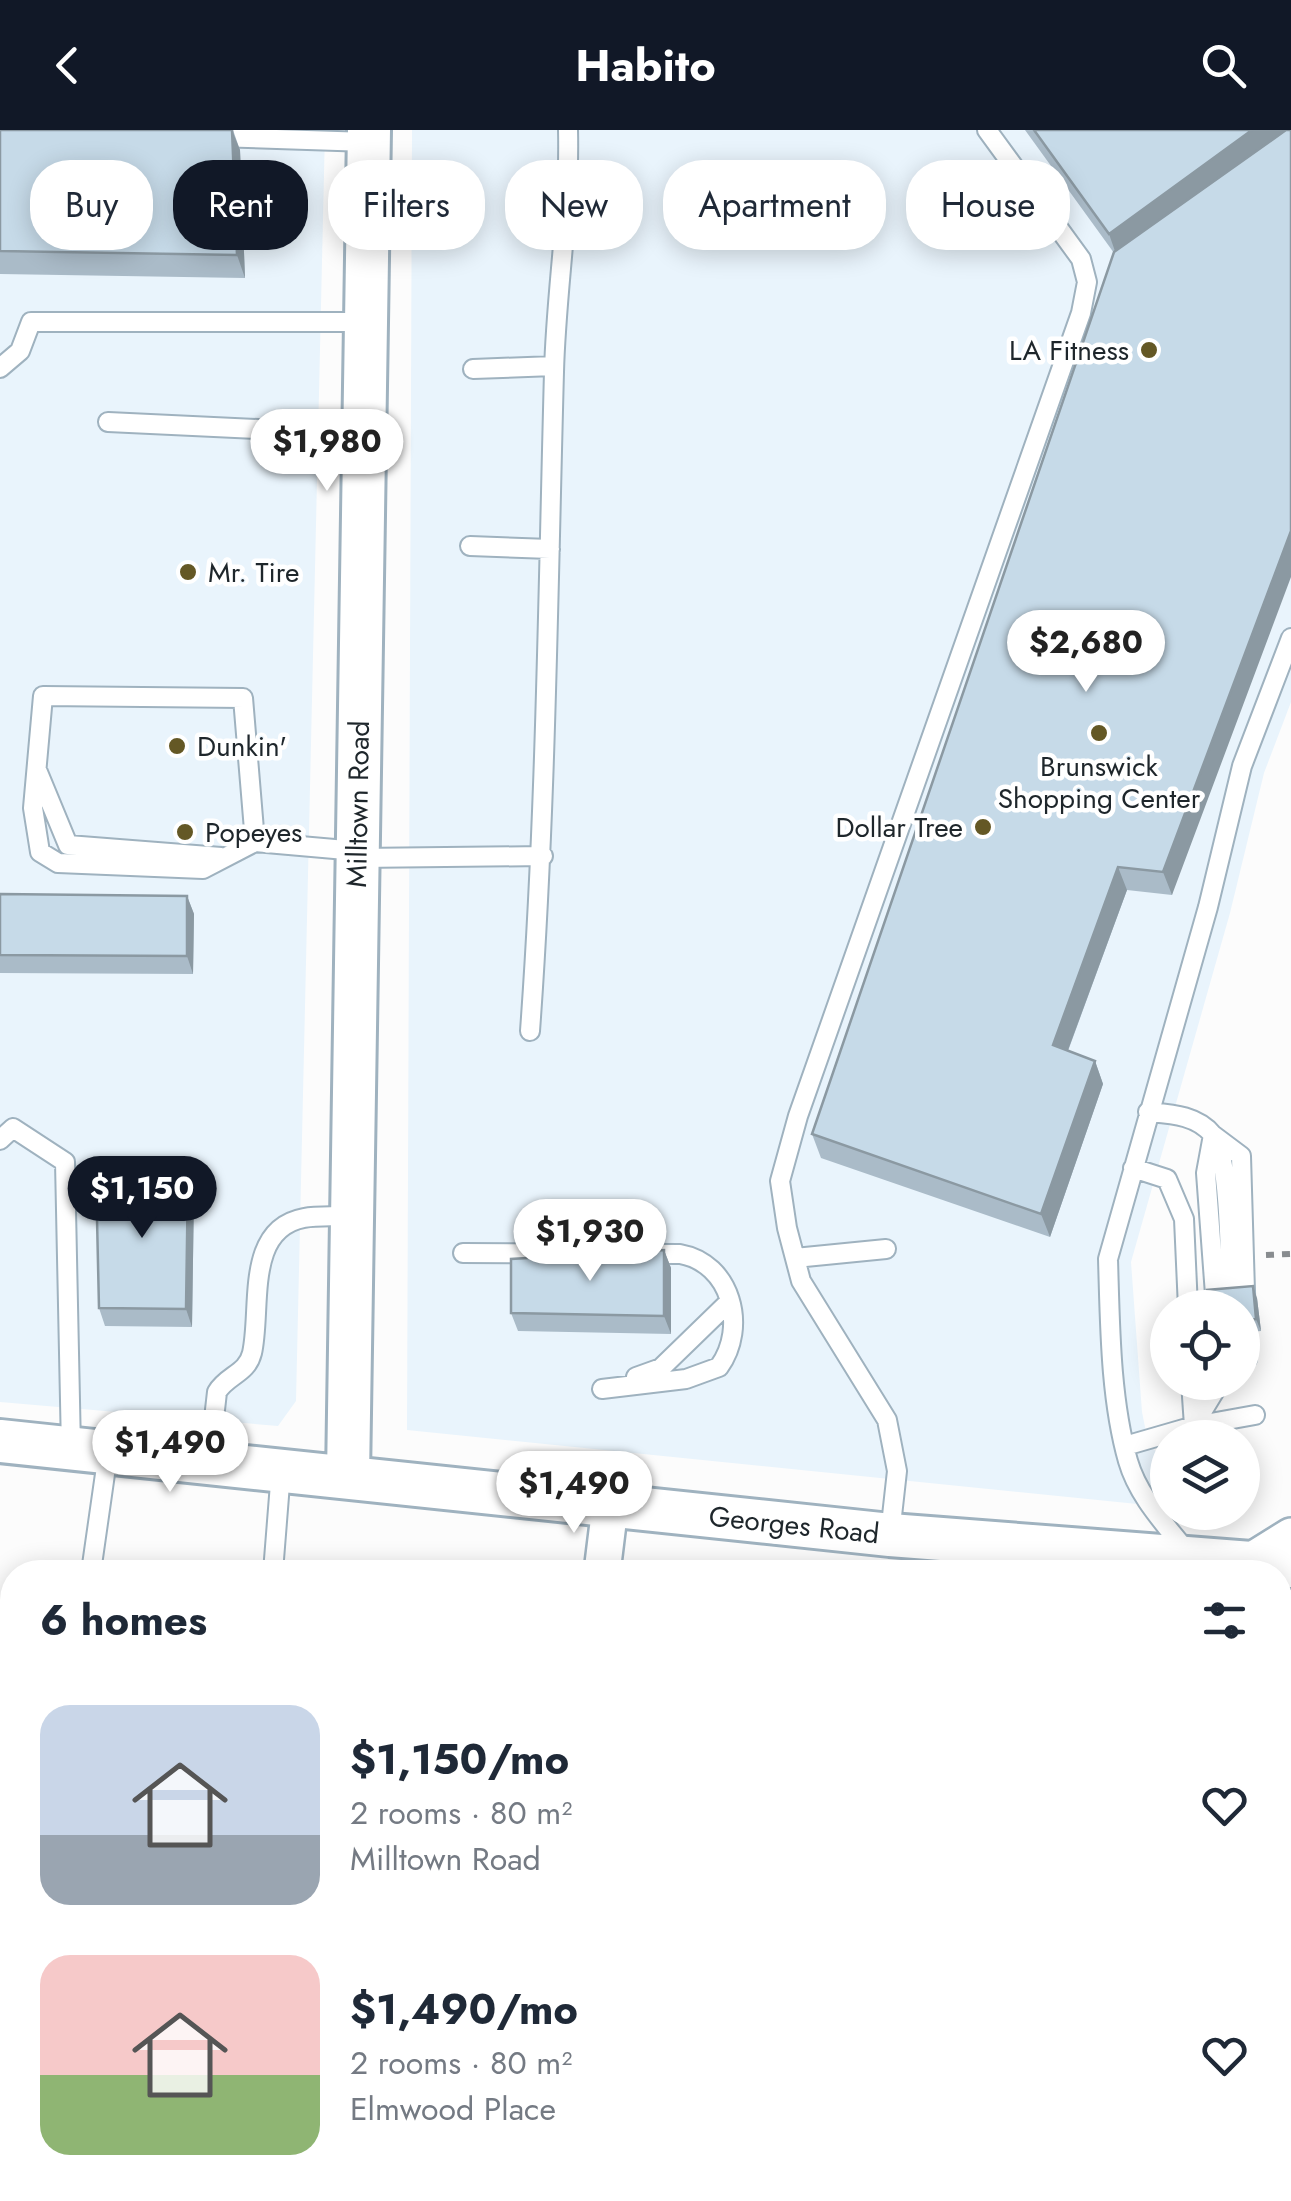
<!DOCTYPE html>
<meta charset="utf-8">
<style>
body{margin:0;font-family:Jost,sans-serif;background:#f2f2f3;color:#1f2937;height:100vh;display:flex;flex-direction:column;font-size:38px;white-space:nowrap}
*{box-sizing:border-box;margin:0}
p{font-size:32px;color:#747a83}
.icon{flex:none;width:55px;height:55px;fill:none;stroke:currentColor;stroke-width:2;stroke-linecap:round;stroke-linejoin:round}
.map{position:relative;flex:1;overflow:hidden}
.side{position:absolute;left:0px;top:1430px;width:1292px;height:642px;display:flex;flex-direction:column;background:#fff;border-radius:40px 40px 0 0;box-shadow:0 5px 25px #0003}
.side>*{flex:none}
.guide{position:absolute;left:30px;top:30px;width:1232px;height:90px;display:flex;gap:20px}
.tools{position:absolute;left:1150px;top:1160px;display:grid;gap:20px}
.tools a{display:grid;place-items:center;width:110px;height:110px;border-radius:50%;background:#fff;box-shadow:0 5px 25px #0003;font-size:50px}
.price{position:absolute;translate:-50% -85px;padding:0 22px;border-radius:35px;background:#fff;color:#222;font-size:32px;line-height:65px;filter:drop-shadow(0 2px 5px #0008)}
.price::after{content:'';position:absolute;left:50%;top:60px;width:30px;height:22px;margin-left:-15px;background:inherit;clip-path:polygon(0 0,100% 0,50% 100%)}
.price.selected{background:#111827;color:#fff}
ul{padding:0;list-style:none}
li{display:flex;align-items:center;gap:30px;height:250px;padding:0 40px}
li span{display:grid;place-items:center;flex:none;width:280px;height:200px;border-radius:30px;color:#555}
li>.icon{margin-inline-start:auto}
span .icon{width:120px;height:120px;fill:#fffc;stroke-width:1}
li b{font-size:42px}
h2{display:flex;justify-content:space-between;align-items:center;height:120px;padding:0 40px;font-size:42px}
.tag{padding:0 35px;border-radius:40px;background:#fff;box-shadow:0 5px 25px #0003;font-size:35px;line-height:90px}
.tag.selected{background:#111827;color:#fff}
header{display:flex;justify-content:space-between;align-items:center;height:130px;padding:0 40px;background:#111827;color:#fff;font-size:45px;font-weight:700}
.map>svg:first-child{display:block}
.built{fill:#e9f4fc}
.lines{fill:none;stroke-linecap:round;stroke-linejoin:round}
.service-casing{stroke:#9fb2bf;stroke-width:22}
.minor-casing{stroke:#9fb2bf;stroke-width:40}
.tertiary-casing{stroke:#9fb2bf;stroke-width:48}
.path{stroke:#888c8f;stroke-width:6;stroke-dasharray:8 8;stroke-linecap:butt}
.service{stroke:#fff;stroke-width:18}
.minor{stroke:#fff;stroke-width:35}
.tertiary{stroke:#fff;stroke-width:42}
.wall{fill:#aabbc8}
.shaded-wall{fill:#8b99a2}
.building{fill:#c6dae8;stroke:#8b99a2;stroke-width:2.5}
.poi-dot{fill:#645825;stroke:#fff;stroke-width:4}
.labels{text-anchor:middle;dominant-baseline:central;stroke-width:9;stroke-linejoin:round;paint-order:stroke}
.poi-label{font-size:28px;fill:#1e262b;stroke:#fff;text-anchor:start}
.street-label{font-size:28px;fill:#1e262b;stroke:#fff}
</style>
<header><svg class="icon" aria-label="back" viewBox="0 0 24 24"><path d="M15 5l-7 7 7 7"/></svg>Habito<svg class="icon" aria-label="search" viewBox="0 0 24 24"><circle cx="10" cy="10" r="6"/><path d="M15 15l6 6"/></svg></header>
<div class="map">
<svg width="1291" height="2071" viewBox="0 0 1291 2071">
<rect width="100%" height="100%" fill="#fcfcfc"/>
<path class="built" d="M0,0H325L296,1271L278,1296L0,1272Z
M412,0H1291V572L1264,643L1230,783L1131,1132L1142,1282L1148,1312L1167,1335V1377L407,1300Z"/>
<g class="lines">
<g class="service-casing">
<path id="service" d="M215,7L368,12
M0,238L20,221L31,192H365
M473,239L554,236
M108,292L363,304
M470,416L550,419
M37,640L68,715L221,727
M255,712L243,568L43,566L33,678L40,722L58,733L203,739L255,712L357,721
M359,728L543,726
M530,901C546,682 548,462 554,242C556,161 570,82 568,0
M1148,982C1171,984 1197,985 1213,1005C1231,1028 1230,1144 1231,1178
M0,1010L13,998L65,1032L71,1318
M1133,1038L1167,1049L1184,1089L1188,1178
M463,1123L680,1124C731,1133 748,1197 719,1237L686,1249L602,1259
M795,1128L886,1119
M1216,1178L1206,1043L1213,1005L1241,1026L1247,1229L1242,1234
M636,1247L661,1238L729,1172
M1194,1295L1220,1252
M1194,1296L1255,1285
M1125,1316L1194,1296L1191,1252
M209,1333L217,1262C227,1245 247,1244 252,1223C262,1180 244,1099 304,1088C319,1085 336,1087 351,1086
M890,1404L897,1341L887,1290L801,1151L787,1098L780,1051L798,986L1081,183L1087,152L1081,129L987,0
M1187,1422C1165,1394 1138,1366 1128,1331C1110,1268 1110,1193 1108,1129L1208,777L1242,636L1291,508
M91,1442L108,1323
M273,1442L281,1341
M0,1501L12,1494
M1280,1747L1291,1742
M1280,1848L1291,1844
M1280,1878L1291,1908
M1280,1944L1291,1940
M1280,1999L1291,1995
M1280,2014L1291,2010
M1280,2034L1291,2030
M1280,2051L1291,2046
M1239,2066L1255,2060
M1269,2071L1291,2063"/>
</g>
<g class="minor-casing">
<path id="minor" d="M1246,1434L1291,1406
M602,1442L610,1377
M0,1701L12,1702
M524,2071L526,2060"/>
</g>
<g class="tertiary-casing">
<path id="tertiary" d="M0,1311L890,1405L1291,1436
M348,1347L369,0
M1100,2060L1103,2071"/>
</g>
<path class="path" d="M1266,1125L1291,1124"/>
<use href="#service" class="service"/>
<use href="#minor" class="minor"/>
<use href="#tertiary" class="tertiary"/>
</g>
<path class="wall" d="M0,0H233L240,20L245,148L0,144Z
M1025,0H1291L1172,765L1127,760L1068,921L1095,931L1103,954L1050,1107L821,1028L812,1004L1114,123Z
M0,764L187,766L194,784L193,844L0,843Z
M188,1044L194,1062L192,1197L105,1196L99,1178Z
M664,1120L671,1138V1204L518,1201L511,1183Z
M1257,1168L1261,1201L1242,1203V1178Z
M1280,1520L1291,1521V1653L1280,1652Z"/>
<path class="shaded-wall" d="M232,0L240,20L245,148L237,125Z
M1252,0H1291L1117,127L1109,104Z
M1291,401V447L1172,765L1163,742Z
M1118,737L1127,760L1061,939L1053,915Z
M187,766L194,784L193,844L187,826Z
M1095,931L1103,954L1050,1107L1041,1084Z
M188,1044L194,1062L192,1197L186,1179Z
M664,1120L671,1138V1204L664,1186Z
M1253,1156L1257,1168L1261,1201L1256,1189Z"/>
<path class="building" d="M0,0H232L237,125L0,121Z
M1034,0H1252L1109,104Z
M1286,0H1291V401L1163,742L1118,737L1053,915L1095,931L1041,1084L812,1004L1114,122Z
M0,764L187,766V826L0,825Z
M96,1044H188L186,1179L99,1178Z
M664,1120V1186L511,1183V1129Z
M1253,1156L1256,1189L1242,1190V1178H1209L1207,1160Z
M1280,1520L1291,1521V1630L1280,1629Z"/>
<g class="poi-dot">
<circle cx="1149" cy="220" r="10"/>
<circle cx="188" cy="442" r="10"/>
<circle cx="1099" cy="603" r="10"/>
<circle cx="177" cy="616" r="10"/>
<circle cx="983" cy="697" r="10"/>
<circle cx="185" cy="702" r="10"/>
</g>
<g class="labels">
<g class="poi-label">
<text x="1129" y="220" text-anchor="end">LA Fitness</text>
<text x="208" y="442">Mr. Tire</text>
<text x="197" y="616">Dunkin'</text>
<text x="1099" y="636" text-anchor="middle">Brunswick<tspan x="1099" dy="32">Shopping Center</tspan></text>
<text x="963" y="697" text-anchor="end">Dollar Tree</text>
<text x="205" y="702">Popeyes</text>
</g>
<g class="street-label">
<text transform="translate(358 674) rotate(-89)">Milltown Road</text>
<text transform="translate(794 1395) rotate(6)">Georges Road</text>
</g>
</g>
</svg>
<div class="tools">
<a><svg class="icon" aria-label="locate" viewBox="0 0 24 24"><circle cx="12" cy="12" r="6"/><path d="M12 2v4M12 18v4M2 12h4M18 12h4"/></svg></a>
<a><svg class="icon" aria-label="layers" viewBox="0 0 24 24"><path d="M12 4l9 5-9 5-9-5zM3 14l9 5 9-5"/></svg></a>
</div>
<b class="price" style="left:327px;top:364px">$1,980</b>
<b class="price" style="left:1086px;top:565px">$2,680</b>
<b class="price selected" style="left:142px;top:1111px">$1,150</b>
<b class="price" style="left:590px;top:1154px">$1,930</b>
<b class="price" style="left:170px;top:1365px">$1,490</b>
<b class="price" style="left:574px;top:1406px">$1,490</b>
<div class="guide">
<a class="tag">Buy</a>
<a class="tag selected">Rent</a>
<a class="tag">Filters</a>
<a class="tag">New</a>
<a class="tag">Apartment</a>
<a class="tag">House</a>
</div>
<section class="side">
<h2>6 homes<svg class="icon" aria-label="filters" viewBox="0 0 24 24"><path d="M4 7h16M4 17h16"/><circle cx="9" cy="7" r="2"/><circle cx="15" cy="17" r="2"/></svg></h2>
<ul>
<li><span style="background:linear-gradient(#c9d6e8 65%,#9aa5b1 0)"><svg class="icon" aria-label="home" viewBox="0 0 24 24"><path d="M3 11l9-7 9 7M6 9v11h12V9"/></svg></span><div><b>$1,150/mo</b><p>2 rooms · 80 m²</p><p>Milltown Road</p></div><svg class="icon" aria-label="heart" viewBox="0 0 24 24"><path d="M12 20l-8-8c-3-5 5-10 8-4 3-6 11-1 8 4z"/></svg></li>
<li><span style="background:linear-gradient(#f6c9c9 60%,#8fb573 0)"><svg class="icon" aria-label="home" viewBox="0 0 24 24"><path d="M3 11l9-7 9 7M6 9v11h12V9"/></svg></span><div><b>$1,490/mo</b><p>2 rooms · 80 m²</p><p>Elmwood Place</p></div><svg class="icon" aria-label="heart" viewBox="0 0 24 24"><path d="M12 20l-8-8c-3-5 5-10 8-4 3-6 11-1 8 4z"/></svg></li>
</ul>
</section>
</div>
